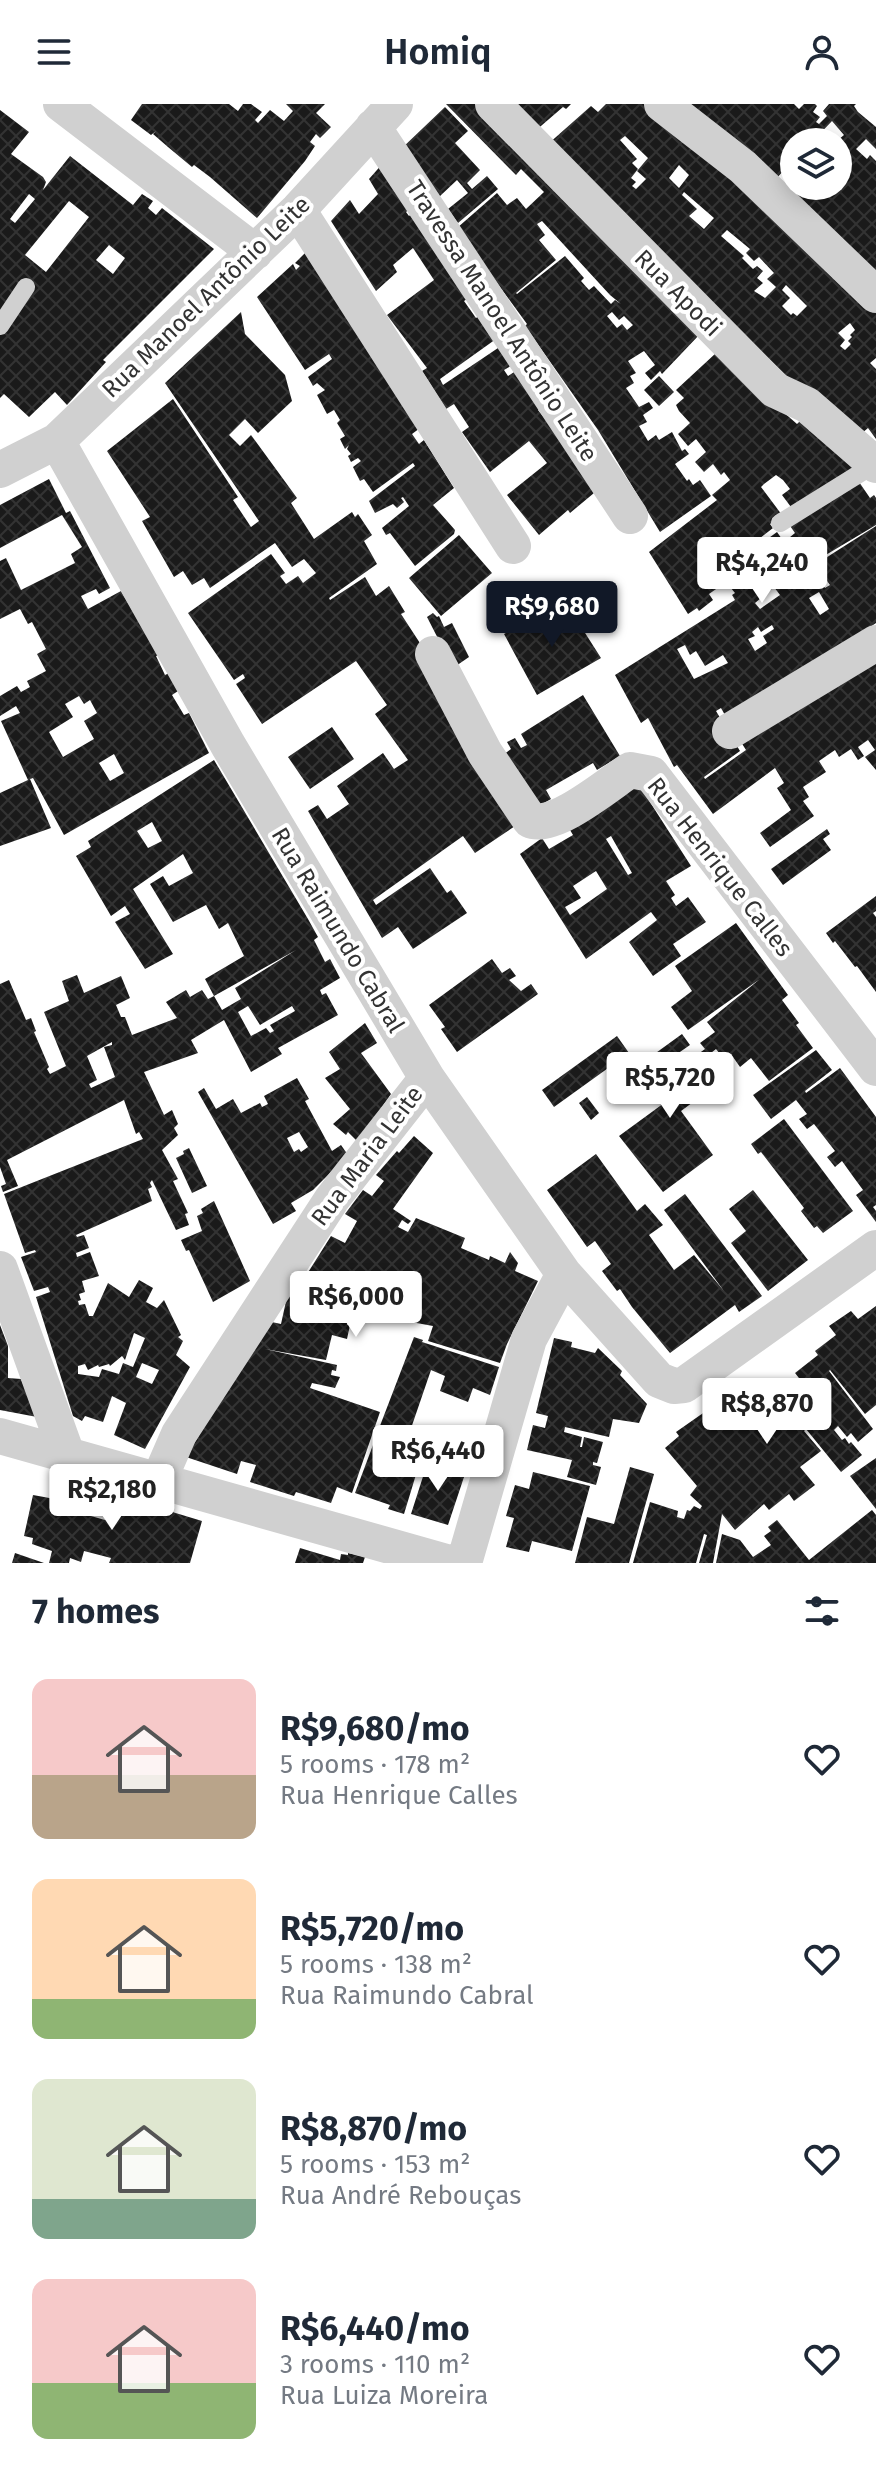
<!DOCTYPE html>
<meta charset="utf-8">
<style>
body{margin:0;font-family:"Fira Sans",sans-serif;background:#f2f2f3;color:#1f2937;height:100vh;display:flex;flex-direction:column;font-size:30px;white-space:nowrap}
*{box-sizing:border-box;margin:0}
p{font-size:26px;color:#747a83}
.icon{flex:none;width:44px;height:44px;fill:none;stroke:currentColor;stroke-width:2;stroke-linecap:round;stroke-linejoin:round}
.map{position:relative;height:1459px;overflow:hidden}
.details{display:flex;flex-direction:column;background:#fff;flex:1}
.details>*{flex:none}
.controls{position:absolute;left:780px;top:24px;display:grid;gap:16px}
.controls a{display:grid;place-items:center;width:72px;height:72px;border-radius:50%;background:#fff;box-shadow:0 4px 20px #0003;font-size:40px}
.price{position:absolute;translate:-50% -68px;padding:0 18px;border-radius:8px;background:#fff;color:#222;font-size:26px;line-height:52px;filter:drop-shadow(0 2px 4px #0008)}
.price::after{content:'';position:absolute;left:50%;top:48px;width:24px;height:18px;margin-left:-12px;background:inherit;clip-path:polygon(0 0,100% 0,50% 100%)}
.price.active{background:#111827;color:#fff}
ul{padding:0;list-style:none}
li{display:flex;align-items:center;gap:24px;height:200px;padding:0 32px}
li span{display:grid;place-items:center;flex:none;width:224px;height:160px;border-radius:16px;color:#555}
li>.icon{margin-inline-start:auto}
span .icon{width:96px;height:96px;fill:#fffc;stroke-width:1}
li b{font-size:34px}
h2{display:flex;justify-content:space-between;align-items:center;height:96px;padding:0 32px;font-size:34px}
header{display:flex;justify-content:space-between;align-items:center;height:104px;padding:0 32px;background:#fff;font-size:36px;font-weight:600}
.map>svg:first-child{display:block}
.building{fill:url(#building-cross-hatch);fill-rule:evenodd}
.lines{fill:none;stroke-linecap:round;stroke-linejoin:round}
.service{stroke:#d0d0d0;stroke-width:18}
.minor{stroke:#d0d0d0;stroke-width:36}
.labels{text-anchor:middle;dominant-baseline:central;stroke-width:8;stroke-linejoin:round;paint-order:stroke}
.street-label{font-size:24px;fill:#333;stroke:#fff}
</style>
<header><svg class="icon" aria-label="menu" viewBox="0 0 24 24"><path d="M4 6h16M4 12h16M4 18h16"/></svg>Homiq<svg class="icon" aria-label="person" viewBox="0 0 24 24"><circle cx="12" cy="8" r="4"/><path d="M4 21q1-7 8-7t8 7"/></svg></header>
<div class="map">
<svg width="876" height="1459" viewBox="0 0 876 1459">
<defs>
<pattern id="building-cross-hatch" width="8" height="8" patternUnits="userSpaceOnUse" patternTransform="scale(2)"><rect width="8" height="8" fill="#1a1a1a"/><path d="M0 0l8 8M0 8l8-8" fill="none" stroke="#333"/></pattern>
</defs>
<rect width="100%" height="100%" fill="#fff"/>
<path class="building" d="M142,0H229L238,7L243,0H251L262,8L255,16L258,19L270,6L284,17L293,7L286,0H325L316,9L331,23L320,34L316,30L310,38L315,42L305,57L257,114L210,73L194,61L192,63L168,43L153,30L156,27L151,31L131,16Z
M446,0H480L700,230L662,270L660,267L651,276L645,269L655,261L644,247L628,257L636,269L630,272L634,279L626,284L639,303L649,298L653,304L643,311L647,318L639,322L648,337L656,331L659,336L672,328L682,347L685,345L689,350L675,360L687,377L689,375L693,381L700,376L711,392L660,428L598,326L525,222L527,220L457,124L497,89L507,101L517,94L526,105L544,88L521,65L516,71ZM542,117L610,191L621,200L615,196L611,200L594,182L589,186L581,177L584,174L565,152L517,190L516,189L556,156L539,136L545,131L537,120ZM612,208L619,216L624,212L633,221L627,226L622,220L617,224L607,212Z
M507,0H571L566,5L563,3L534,28Z
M606,0H653L876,200V254L870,259L876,265V335L868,324L861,330L794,279L547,41L591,2L598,8ZM625,32L648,54L637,67L646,75L636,85L632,82L636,78L631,74L638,65L632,59L637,55L620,36ZM679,61L689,71L679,84L669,74ZM684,88L714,114L704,125L689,112L697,105L682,91ZM727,126L750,145L746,149L754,157L759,153L774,169L767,175L776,183L765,194L754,187L763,179L757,174L763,167L757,162L753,165L742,154L744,152L721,132ZM786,181L807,202L797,212L793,209L791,211L782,202L790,194L782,186ZM850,219L855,226L850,231L852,233L848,237L851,240L845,246L840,242L845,236L838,229Z
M680,0H794L799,5L804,0H815L817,2L813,8L820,13L816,18L819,20L827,12L823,7L829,0H856L854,2L858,8L876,23V45L866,35L856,45L867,55L870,51L876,57V173L784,86L794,76V82H838V36L844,31L832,17L812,38H794V75L785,65L775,76Z
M445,3L468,27L455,39L480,66L467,79L472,85L487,72L498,85L458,119L448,105L468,89L457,76L439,93L400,46Z
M0,6L29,28L11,50L43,73L46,78L43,86L70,52L133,101L142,90L153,97L148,104L156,111L162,104L214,145L103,256L106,258L67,301L55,288L29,313L4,290L0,294ZM29,90L35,95L15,119L10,115ZM69,97L89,113L46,168L25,151ZM109,141L125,154L113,170L96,156Z
M384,58L416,99L406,108L409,112L419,104L475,190L464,197L476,214L486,207L496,235L440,275L443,281L498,244L519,257L504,266L508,272L522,263L542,303L538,306L600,384L570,409L568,406L539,431L507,391L547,359L529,337L490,368L462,328L469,323L454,300L446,305L422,267L427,264L387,211L434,176L413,144L393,161L397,168L376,187L331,117L350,96L359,110L378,90L369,75Z
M308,146L420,324L412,330L419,340L424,336L454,384L433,401L455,426L454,430L415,462L390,429L386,431L382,424L409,402L403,393L401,394L404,398L397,404L393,400L375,409L369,397L415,362L413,359L373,388L364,375L360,377L353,363L361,357L358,354L351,358L348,352L351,350L347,345L349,341L345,345L340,335L345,332L337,319L340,316L334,306L327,310L317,291L325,286L317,279L313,282L308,273L332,255L329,250L305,266L257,193L293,160L296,166L300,162L295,159Z
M241,208L245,230L285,271L292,297L258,329L245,315L229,331L240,342L251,331L297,394L291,399L314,435L352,408L355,413L358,410L372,431L364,437L377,460L329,494L330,496L365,473L376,492L389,482L405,508L401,510L431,556L521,718L475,749L463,732L373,796L376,801L430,764L447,789L451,786L467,809L413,845L398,823L382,834L308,707L318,701L327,715L349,700L337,682L383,649L394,665L408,656L375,610L387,601L356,557L262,620L236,580L245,574L243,570L234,576L188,509L271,450L285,469L280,472L286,480L298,472L303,479L316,469L304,455L292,463L275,439L210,484L204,474L192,481L183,467L174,473L142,417L150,413L107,347L173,295L238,393L233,396L251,423L259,417L165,279Z
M716,249L797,320L802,315L854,364L794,407L782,391L790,385L783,376L776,371L764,380L761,383L782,411L770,420L773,424L751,441L754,445L777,428L784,438L795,429L788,419L857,375L870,394L874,391L876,394V421L824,452L821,450L824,455L876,422V519L730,620L721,604L716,607L740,647L704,673L705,675L746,646L739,635L876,551V666L865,653L875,646L868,636L858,643L864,652L858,656L851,645L839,653L835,646L819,657L826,668L803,683L809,693L803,697L814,712L770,743L760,729L791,706L777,684L784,679L775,664L713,710L677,661L674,663L648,614L641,619L615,571L735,496L732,491L735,489L726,478L709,490L713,496L699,507L697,504L688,510L649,448L717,396L712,391L730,376L724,368L721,371L713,360L704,368L695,358L706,348L696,335L688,342L678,330L690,319L679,307L676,301L684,294L676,286ZM812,455L830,481L825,484L817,470L801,480L794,468ZM774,483L780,491L760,505L755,499ZM819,488L829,505L820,511L809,494ZM772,521L774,525L763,532L767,539L755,547L748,535L755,532L752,528L758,523L761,528ZM685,541L690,551L696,547L705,562L723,551L728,559L694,575L677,545Z
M659,272L674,288L659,302L644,286Z
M49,375L66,409L70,407L110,484L99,490L96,485L81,492L88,505L121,487L159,551L156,552L165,571L169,569L178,587L172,591L184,611L189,609L209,649L64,731L33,674L30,675L51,724L0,742V689L28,676L1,617L20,609L16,602L0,612V592L17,582L21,588L30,583L27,577L46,567L37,550L46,545L32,518L28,520L20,505L0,515V457L6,454L21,486L75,459L71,450L82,443L62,411L0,444V401ZM79,592L84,600L90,596L97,609L84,617L94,635L63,653L49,628L73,613L65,600ZM114,650L124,669L110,677L99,659Z
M459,431L492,469L441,512L409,474Z
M566,499L601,554L537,591L504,530L515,524L517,527Z
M433,509L437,513L439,512L444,523L452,519L469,553L453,564L427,513Z
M583,591L620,652L597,666L593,659L546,686L551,695L532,706L499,654L511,645L507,638L515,634L521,644L527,641L521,630Z
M332,623L354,655L310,685L288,653Z
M214,656L308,815L318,833L314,836L325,858L330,855L340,874L320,886L322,891L326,889L338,911L278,944L282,950L251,968L224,916L191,936L198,949L144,968L164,1011L172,1006L178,1020L174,1024L178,1031L162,1046L178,1075L173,1077L188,1109L185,1110L189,1121L176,1126L152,1076L150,1079L152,1083L148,1085L152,1097L76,1131L77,1133L84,1131L89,1144L76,1149L77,1153L90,1148L99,1172L82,1177L85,1188L79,1190L81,1196L78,1197L79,1201L85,1200L89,1212H93L108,1179L129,1193L139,1176L153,1184L146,1198L157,1204L164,1196L181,1231L178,1233L183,1237L176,1251L190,1263L145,1345L114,1331L126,1299L112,1292L103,1318L85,1312L82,1317L73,1312L36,1193L50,1188L48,1183L34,1187L21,1153L36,1148L35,1146L25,1149L4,1090L143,1035L139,1028L136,1030L124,996L7,1056L18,1082L3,1088L1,1082L6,1080L0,1063V880L9,876L26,916L31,914L36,927L34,928L49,963L47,965L50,970L66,962L44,908L69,897L62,877L77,871L84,889L121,872L130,894L116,901L121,913H125L132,931L177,914L166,898L186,886L190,893L202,886L208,895L214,892L205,875L244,852L228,819L219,825L206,801L173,818L150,780L163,772L169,782L193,769L183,750L133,785L173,850L145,865L115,818L130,810L125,802L111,812L76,752L91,743L88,737ZM152,718L162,737L148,744L137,727ZM296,846L235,884L241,895L222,906L214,892ZM248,902L260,921L292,902L295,907L270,921L274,927L270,929L266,924L251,932L238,908ZM112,938V941L104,943L115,973L91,984L89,980L97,976L87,952ZM134,1229L145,1234L133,1263L123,1259L119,1270L102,1265L99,1273L78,1270V1262L85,1260L88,1266L98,1261L99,1263L109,1260L110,1262L122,1252L125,1256ZM142,1259L159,1266L152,1280L136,1273Z
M639,681L691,762L666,777L675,791L671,794L676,802L688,793L706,818L673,840L681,852L653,872L629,838L657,816L651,808L586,855L520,750L542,734L549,745L573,731L570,726ZM611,732L632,769L628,771L606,735ZM596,767L607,785L570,811L565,803L581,794L573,782Z
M827,725L830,730L823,735L831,746L783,781L771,765Z
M876,792V807L873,809L876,813V888L857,862L855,863L835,837L833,839L826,829Z
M736,819L788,891L782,896L799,919L796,921L813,944L769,977L751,954L740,963L733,953L726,958L716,945L702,956L698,950L705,945L700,939L715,928L707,918L760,875L688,926L671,903L692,887L675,862Z
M492,855L502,869L510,864L516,872L509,876L521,887L531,880L538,890L457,948L441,925L445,923L429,901Z
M365,919L377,939L361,949L391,990L358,1038L348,1028L346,1031L333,1020L350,1005L325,974L340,965L329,948Z
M682,930L690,941L677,950L684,960L690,956L694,962L697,960L707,972L704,974L712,984L681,1007L713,1051L663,1088L619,1032L671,994L664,985L662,987L642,959Z
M617,932L629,949L554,1003L542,986Z
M816,946L832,966L805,987L806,989L840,964L876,1013V1101L873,1103L876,1107V1118L856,1091L863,1086L852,1071L842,1057L835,1063L827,1053L835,1047L814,1020L807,1025L799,1015L807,1010L796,996L771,1015L753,991Z
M297,974L309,995L305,997L332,1047L341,1041L348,1051L313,1086L291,1099L296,1107L273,1120L198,988L204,984L216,1005L233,995L241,1009L260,999L262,1003L268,1000L264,992ZM299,1028L308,1043L301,1048L299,1045L294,1048L287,1034Z
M587,993L599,1009L591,1016L579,999Z
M784,1015L853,1107L823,1129L817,1122L814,1124L801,1107L804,1104L761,1048L758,1050L751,1040Z
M414,1032L433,1049L393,1105L411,1117L408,1120L402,1116L398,1123L408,1128L416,1114L465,1134L461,1144L489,1156L490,1152L505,1159L510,1148L518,1159L515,1167L538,1177L507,1240L500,1259L428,1237L433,1222L356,1208L359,1203L337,1192L334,1195L348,1203L346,1207H350L347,1221H350L347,1235L332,1231L326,1256L265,1245L337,1261L336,1267L332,1266L331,1271L340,1273L335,1284L312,1279L310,1284L380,1308L352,1389L337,1383L331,1399L296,1388L294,1392L250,1378L256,1361L241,1357L237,1370L186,1353L267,1217L281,1220L287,1193L296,1174L302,1178L331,1132L345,1139L357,1117L345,1110L363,1086L372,1092L384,1077L376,1071L397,1047L399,1049Z
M189,1044L207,1082L192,1089L176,1054L184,1050L183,1047Z
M596,1050L637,1107L645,1100L663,1121L649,1131L674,1166L694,1151L724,1187L664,1106L685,1090L762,1192L739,1208L735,1201L670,1249L632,1203L620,1185L617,1187L602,1167L611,1160L595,1137L587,1143L547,1086Z
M753,1086L808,1156L768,1187L731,1139L746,1127L729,1105Z
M214,1097L250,1177L213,1198L189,1146L186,1147L181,1136L202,1127L197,1112L203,1109L201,1105Z
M876,1202V1301L865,1310L830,1266L829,1267L873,1325L858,1338L851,1329L847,1333L838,1322L834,1326L842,1336L845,1334L849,1340L851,1338L862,1351L841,1368L806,1325L804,1327L821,1347L800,1363L815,1381L794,1397L789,1390L769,1406L764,1400L735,1426L722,1410L713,1459H699L707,1431L704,1430L696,1459H633L650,1398L678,1407L677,1413L684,1415L687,1406L690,1407L694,1402L700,1405L702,1402L690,1391L697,1382L665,1344L679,1332L676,1328L716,1300L732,1320L753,1303L745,1292L767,1275L785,1299L806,1283L795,1269L818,1251L815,1247L836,1231L829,1222L851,1207L858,1215Z
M0,1221L8,1242V1274L21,1275L37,1313L0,1306Z
M414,1233L423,1236L422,1238L499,1263L490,1291L473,1284L468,1298L440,1287L445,1272L431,1266L407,1336L378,1327Z
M554,1234L572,1238L571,1243L595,1249L598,1244L622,1267L620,1271L647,1300L639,1319L613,1315L609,1333L565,1323L564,1328L582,1333L580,1343H582L584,1333L603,1338L597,1359L593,1358V1361L601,1363L596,1381L567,1373L572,1356L527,1346L533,1321L545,1324L548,1312L536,1309Z
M376,1333L411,1346L402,1367L407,1369L410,1361L418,1364L404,1410L388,1405L390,1401L355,1389Z
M876,1354V1405L850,1372Z
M428,1357L465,1370L448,1421L411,1410Z
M630,1363L654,1370L629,1459H575L587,1413L614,1420Z
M533,1368L590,1382L572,1447L532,1437L529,1448L506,1443L514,1414L506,1412L515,1381L529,1385Z
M113,1390L202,1417L190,1459H109L111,1454L84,1447L81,1458L70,1454L69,1459H49L52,1447L32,1440L33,1434L24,1432L33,1391L93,1402L91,1412L105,1416Z
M872,1406L876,1411V1459H716L722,1430L740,1436L753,1453L771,1441L764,1432L771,1427L768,1423L777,1416L809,1456Z
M300,1444L340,1456L341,1450L348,1451V1449L365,1453L363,1459H295Z
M15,1449L44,1459H12Z"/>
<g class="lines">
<path class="service" d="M0,222L26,183
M780,419L875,360"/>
<path class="minor" d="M61,0L255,148
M493,0L775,286L807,301L876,361
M662,0L743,63L876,191
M373,23L630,412
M298,106L513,442
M57,337L228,641L427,974L564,1170L659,1276L674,1282L684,1281L876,1144
M0,366L57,337L298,106L395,0
M433,550L485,649L530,716C553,727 610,679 630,666L651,670L876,964
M730,627L876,539
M0,1165L68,1353
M0,1332L450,1459
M159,1376L179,1330L332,1095L427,974
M464,1459L529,1235L564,1170"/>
</g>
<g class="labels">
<g class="street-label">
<text transform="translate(678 189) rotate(45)">Rua Apodi</text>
<text transform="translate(206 193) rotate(-44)">Rua Manoel Antônio Leite</text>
<text transform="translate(502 217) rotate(57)">Travessa Manoel Antônio Leite</text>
<text transform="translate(720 763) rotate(52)">Rua Henrique Calles</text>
<text transform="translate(338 826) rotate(59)">Rua Raimundo Cabral</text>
<text transform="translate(367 1052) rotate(-53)">Rua Maria Leite</text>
</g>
</g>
</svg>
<div class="controls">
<a><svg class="icon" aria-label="layers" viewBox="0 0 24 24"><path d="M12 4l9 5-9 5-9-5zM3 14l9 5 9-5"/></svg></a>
</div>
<b class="price" style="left:762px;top:501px">R$4,240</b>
<b class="price active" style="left:552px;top:545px">R$9,680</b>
<b class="price" style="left:670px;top:1016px">R$5,720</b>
<b class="price" style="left:356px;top:1235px">R$6,000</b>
<b class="price" style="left:767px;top:1342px">R$8,870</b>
<b class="price" style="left:438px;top:1389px">R$6,440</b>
<b class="price" style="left:112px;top:1428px">R$2,180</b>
</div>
<section class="details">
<h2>7 homes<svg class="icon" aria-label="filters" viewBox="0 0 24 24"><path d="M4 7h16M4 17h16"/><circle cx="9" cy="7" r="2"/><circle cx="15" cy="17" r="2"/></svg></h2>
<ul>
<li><span style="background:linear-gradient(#f6c9c9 60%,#b9a48a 0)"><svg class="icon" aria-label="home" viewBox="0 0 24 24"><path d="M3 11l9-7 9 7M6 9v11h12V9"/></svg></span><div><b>R$9,680/mo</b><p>5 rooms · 178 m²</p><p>Rua Henrique Calles</p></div><svg class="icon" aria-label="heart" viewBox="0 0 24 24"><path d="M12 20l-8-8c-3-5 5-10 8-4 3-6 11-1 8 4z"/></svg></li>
<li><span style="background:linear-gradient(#ffd9b3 75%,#8fb573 0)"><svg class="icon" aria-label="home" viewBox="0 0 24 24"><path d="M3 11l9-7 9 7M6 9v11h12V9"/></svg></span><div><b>R$5,720/mo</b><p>5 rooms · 138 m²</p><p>Rua Raimundo Cabral</p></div><svg class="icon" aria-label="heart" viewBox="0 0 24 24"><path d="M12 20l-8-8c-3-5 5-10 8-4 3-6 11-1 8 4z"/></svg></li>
<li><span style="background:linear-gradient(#dfe7d0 75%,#7fa58c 0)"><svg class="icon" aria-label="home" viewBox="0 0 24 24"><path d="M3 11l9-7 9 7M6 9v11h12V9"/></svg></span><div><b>R$8,870/mo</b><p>5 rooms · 153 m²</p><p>Rua André Rebouças</p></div><svg class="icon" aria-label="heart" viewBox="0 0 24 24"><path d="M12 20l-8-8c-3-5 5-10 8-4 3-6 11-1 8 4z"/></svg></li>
<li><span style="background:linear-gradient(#f6c9c9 65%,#8fb573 0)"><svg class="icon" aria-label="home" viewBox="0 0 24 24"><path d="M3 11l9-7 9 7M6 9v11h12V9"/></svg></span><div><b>R$6,440/mo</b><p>3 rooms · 110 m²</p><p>Rua Luiza Moreira</p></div><svg class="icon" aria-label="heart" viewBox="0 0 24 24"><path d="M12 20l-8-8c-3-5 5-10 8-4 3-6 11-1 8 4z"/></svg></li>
</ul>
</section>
